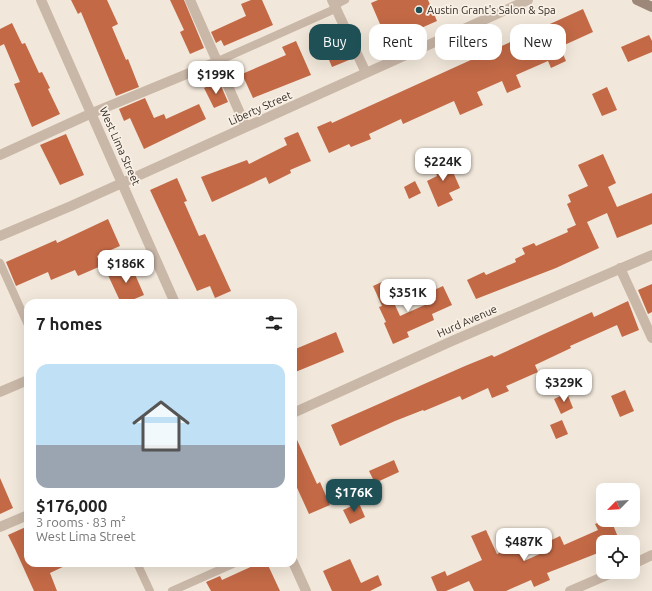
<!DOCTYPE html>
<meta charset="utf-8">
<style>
body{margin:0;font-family:Ubuntu,sans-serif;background:#f2f2f2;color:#222;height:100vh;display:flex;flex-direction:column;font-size:15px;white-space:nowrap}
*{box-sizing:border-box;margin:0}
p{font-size:13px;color:#767676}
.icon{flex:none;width:22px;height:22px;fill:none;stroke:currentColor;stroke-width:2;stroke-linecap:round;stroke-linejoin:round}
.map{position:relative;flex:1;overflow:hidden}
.drawer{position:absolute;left:24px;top:299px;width:273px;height:268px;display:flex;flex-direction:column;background:#fff;border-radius:12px;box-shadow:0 4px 16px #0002}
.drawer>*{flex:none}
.hud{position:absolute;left:309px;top:24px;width:283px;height:36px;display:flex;gap:8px}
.needle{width:26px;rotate:246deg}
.tools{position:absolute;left:596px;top:483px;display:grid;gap:8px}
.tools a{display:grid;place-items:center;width:44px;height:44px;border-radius:8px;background:#fff;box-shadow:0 4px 16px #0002;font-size:20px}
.price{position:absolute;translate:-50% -34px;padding:0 9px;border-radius:8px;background:#fff;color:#222;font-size:13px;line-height:26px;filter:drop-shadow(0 1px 2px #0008)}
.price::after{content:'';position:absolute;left:50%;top:24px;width:12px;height:9px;margin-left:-6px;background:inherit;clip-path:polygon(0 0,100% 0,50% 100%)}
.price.selected{background:#1e5056;color:#fff}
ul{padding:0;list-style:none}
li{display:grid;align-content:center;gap:8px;height:212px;padding:0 12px}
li+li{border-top:1px solid #e0e0e0}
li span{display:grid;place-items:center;height:124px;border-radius:12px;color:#555}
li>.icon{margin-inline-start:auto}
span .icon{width:72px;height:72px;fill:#fffc;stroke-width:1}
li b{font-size:17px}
h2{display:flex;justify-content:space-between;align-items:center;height:48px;padding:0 12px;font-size:17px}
.chip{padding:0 14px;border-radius:12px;background:#fff;box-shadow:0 4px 16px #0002;font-size:14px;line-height:36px}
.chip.selected{background:#1e5056;color:#fff}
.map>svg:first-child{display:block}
.building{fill:#c36946}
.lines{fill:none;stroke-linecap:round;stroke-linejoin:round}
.service{stroke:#c9b7a7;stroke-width:8}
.minor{stroke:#c9b7a7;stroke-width:10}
.secondary{stroke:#9c8778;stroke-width:10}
.poi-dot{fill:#1e5056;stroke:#f9f1e6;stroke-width:1.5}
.labels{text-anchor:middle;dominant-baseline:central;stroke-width:3.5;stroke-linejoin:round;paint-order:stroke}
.poi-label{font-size:11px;fill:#352c27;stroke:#f9f1e6;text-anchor:start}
.street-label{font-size:11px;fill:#352c27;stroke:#f9f1e6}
</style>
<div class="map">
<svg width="652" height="591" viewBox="0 0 652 591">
<rect width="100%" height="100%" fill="#f1e7da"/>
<path class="building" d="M71,0H107L118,24L112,27L126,60L128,59L139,87L116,96L81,12L78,14Z
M170,0H184L204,48L190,54L180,32L184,30Z
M251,0H262L273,25L224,46L221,40L216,43L211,32L246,16L241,4Z
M378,0H428L437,21L412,32L407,34L409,37L391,45L388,37L386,38L371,3Z
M583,9L593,32L560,47L566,61L551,68L548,61L516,75L521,87L507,93L502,81L477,92L483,105L460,115L454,101L403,124L401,119L369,134L371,139L351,147L349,144L329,153L317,127L331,121L332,123Z
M12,23L22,44L25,43L39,73L42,72L50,88L48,89L60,114L32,127L14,84L20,82L4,44L0,46V29Z
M649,35L652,41V52L628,62L621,47Z
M341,40L349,60L332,67L324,48Z
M296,41L311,75L253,98L242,74L286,55L282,47Z
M219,81L228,102L214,108L204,88Z
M607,87L617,110L602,116L592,94Z
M145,98L154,118L164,114L166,119L199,104L206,119L144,149L130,118L124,121L119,109Z
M298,132L311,161L290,170L291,173L269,184L266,177L212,202L201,177L247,160L249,164L287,145L284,138Z
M66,134L84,175L60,185L40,145Z
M603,154L616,183L608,187L617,207L652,193V224L617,238L607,213L587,222L599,248L556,268L476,299L467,280L484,272L486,275L516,262L515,259L525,254L522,248L534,243L536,246L568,232L567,229L576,225L567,204L571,202L568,195L588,186L578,165Z
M446,156L460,188L449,193L453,200L438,207L427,181L437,176L431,162Z
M177,178L187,201L184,202L199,236L205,234L231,291L215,298L210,286L197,291L150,190Z
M415,181L421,193L409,199L404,187Z
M108,219L120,246L97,256L101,266L78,276L75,270L51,280L48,272L16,286L6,262L56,240L57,243Z
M130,263L144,295L125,303H121L107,273Z
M384,281L400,316L436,300L432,291L443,286L452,305L432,314L434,320L407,332L409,337L393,344L384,323L386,322L379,307L382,306L373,286Z
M652,284V312L648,314L638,290Z
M628,301L639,330L622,337L617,325L570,346L571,348L535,365L538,372L506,386L509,391L492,398L488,388L462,400L460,396L424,411L423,410L395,421L340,446L331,425L465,366L492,355L494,357L592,312L594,317Z
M336,332L344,352L293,373V350Z
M625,390L634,411L620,417L611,396Z
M567,393L573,408L561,414L554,399Z
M562,420L568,434L556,439L550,425Z
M293,431L317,484L320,482L330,505L309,514L293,479Z
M394,460L399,472L375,483L369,471Z
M0,478L13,508L0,514Z
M359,503L365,517L350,524L343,510Z
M605,520H611L620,542H603V551L547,573L550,580L534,587L531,580L506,591H474L469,581L446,591H437L431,577L445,571L447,576L482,560L471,536L486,530L497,554L517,545L524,561L542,553L539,546L560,536L564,545L598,530L595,524Z
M28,526V563H71L50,573L57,591H34L15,549L8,535Z
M350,559L361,583L378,575L382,585L370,591H332L323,571Z
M259,563H267L280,591H211L206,582L220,576L222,580Z"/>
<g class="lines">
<path class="service" d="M335,5L345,0
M216,62L337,8
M0,263L28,325
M137,563L150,591
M172,591L235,563"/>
<path class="minor" d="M41,0L175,303
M190,0L246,127
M332,0L366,73
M0,155L92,113L216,62
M0,236L71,206L528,0
M620,268L652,338
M0,392L28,380
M293,413L452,341L652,255
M0,527L28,515
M293,562L306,591
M633,564L652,555
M570,591L614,572"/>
<path class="secondary" d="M637,0L652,7"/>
</g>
<circle class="poi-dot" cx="419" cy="10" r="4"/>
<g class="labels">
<g class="poi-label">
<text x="427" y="10">Austin Grant's Salon &amp; Spa</text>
</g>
<g class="street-label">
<text transform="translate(260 108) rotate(-24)">Liberty Street</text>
<text transform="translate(120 146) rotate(66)">West Lima Street</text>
<text transform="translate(467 321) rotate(-24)">Hurd Avenue</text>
</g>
</g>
</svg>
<div class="tools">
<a><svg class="needle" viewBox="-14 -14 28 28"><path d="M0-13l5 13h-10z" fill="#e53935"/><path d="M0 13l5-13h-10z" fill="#767676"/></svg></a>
<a><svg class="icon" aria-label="locate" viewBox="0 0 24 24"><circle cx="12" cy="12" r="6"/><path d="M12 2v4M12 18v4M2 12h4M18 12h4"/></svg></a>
</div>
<b class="price" style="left:216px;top:95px">$199K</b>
<b class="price" style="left:443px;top:182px">$224K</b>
<b class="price" style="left:126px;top:284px">$186K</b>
<b class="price" style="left:408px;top:313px">$351K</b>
<b class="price" style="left:564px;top:403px">$329K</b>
<b class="price selected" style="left:354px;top:513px">$176K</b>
<b class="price" style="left:524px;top:562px">$487K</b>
<div class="hud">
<a class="chip selected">Buy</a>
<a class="chip">Rent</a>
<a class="chip">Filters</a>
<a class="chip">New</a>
</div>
<section class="drawer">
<h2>7 homes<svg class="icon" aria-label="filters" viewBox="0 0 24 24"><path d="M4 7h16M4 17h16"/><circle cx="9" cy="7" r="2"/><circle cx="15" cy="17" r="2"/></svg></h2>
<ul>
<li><span style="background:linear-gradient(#bfe0f5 65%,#9aa5b1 0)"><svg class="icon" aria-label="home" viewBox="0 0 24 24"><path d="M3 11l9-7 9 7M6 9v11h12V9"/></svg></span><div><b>$176,000</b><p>3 rooms · 83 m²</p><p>West Lima Street</p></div></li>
</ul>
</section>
</div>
